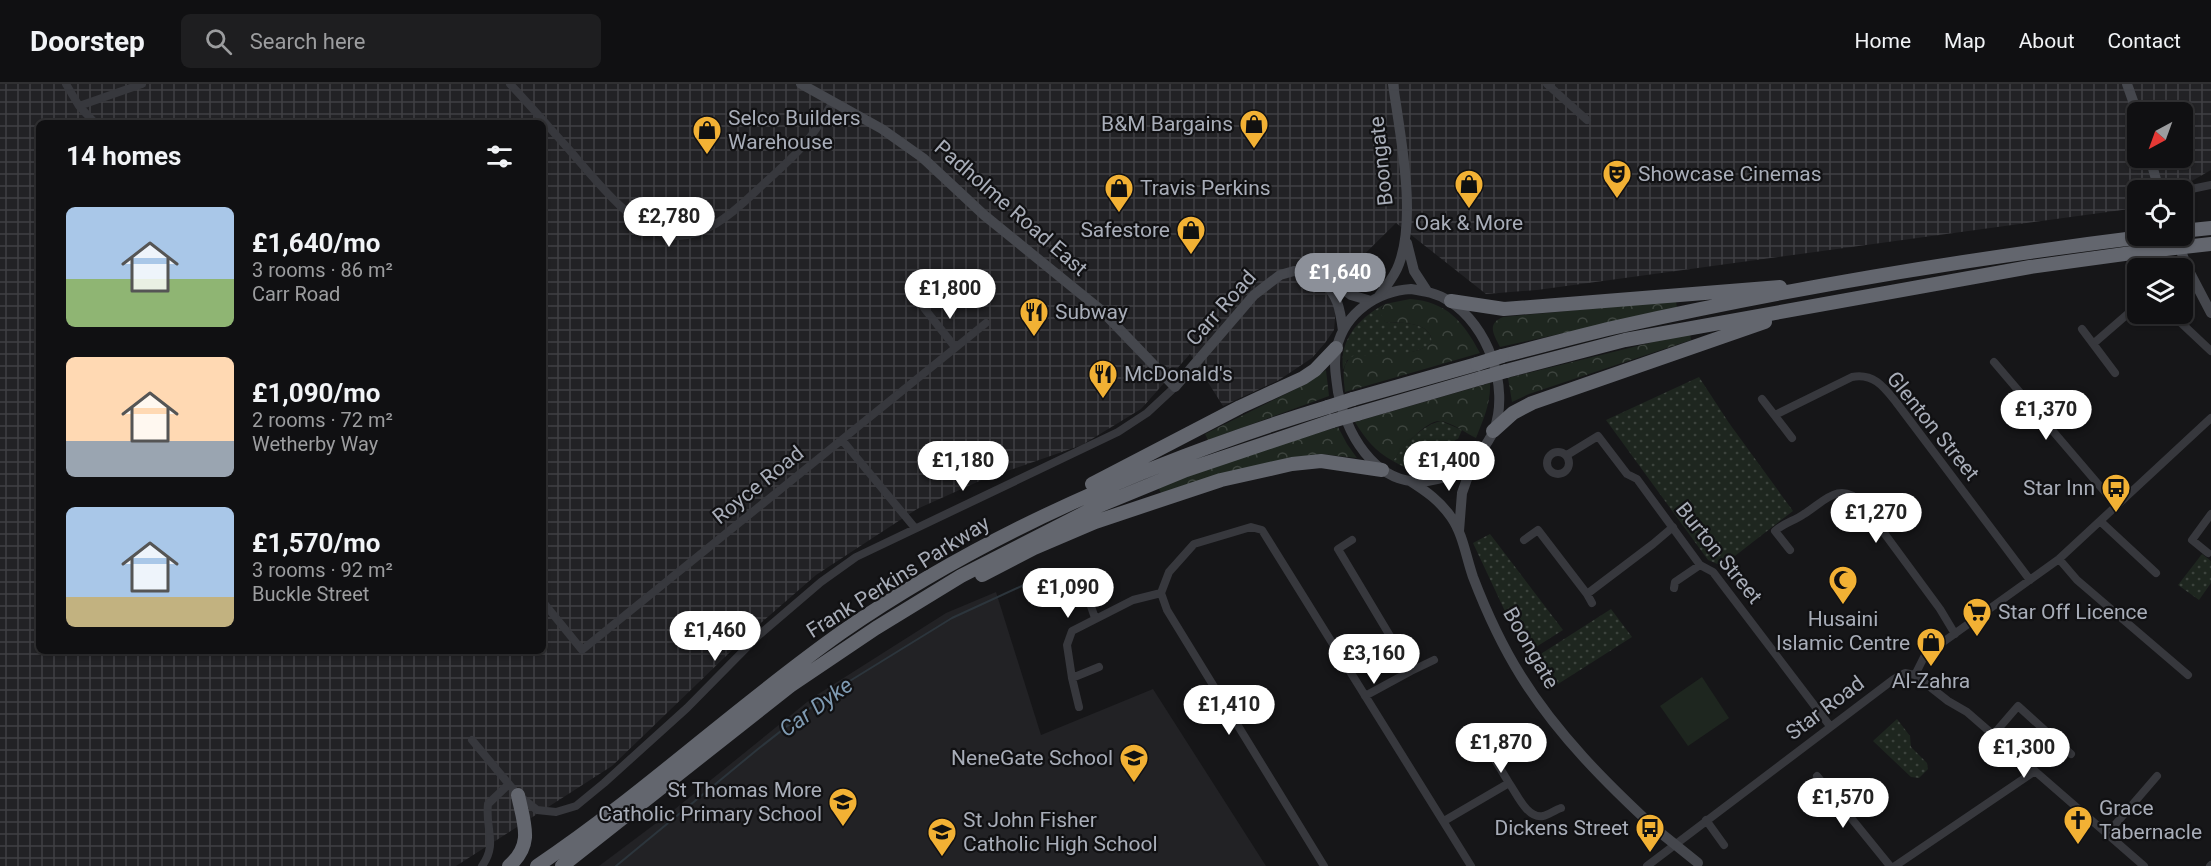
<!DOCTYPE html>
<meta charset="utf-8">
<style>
body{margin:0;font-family:Roboto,sans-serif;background:#1e1e20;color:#f1f3f6;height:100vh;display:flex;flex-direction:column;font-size:22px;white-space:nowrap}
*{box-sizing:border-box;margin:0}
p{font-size:20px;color:#9c9d9f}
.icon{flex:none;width:33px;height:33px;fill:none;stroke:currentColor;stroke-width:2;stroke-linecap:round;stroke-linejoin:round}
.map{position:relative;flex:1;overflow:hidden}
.panel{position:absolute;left:36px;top:36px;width:510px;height:534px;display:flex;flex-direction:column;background:#101012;border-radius:9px;box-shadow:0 2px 4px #0004,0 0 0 2px #303032}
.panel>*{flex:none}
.needle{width:39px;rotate:221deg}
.buttons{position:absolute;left:2127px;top:18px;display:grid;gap:12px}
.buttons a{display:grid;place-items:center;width:66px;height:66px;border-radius:9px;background:#101012;box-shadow:0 2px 4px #0004,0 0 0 2px #303032;font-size:30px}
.price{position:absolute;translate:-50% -51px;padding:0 14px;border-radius:21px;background:#fff;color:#222;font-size:20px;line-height:39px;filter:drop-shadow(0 2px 3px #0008)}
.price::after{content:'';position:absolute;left:50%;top:36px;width:18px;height:14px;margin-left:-9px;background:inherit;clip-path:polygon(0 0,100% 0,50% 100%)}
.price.selected{background:#8c9099;color:#fff}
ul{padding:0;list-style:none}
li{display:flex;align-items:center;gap:18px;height:150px;padding:0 30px}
li span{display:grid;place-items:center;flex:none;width:168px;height:120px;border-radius:9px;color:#555}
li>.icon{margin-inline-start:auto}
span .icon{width:72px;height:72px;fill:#fffc;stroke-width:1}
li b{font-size:26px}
h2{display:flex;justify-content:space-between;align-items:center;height:72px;padding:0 30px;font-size:26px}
header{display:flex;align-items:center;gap:36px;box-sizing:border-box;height:84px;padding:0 30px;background:#101012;border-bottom:2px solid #303032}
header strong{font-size:28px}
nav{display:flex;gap:33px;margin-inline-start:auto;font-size:21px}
.search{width:420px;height:54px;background:#1e1e20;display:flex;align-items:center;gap:15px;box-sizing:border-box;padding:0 21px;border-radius:9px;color:#9c9d9f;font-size:22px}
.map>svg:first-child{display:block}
.built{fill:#222225}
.industrial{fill:url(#industrial-grid);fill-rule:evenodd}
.green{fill:url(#green-dots)}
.forest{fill:url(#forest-crowns)}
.pitch{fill:#1e261f}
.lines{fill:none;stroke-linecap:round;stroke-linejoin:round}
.stream{stroke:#2c353c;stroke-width:2}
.street{stroke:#37383d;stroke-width:8}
.secondary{stroke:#45474d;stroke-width:10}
.highway{stroke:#63666e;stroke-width:14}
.secondary-bridge{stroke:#45474d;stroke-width:10}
.highway-bridge{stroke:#63666e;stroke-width:14}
.labels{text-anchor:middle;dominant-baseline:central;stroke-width:4.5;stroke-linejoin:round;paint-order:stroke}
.poi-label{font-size:21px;fill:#a8adb8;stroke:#111113;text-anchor:start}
.street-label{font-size:21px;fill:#a8adb8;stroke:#111113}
.water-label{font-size:22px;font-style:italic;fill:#7f9bb3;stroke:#111113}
</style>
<header>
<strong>Doorstep</strong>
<div class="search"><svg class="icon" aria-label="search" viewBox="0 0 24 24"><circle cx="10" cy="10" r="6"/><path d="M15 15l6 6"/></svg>Search here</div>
<nav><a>Home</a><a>Map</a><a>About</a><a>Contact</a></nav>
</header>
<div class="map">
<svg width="2211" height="782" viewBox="0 0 2211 782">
<defs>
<pattern id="industrial-grid" width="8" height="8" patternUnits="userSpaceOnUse" patternTransform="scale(1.5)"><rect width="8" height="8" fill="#222225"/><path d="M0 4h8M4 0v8" fill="none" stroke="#3f3f43"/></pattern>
<pattern id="green-dots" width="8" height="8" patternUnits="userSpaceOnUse" patternTransform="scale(1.5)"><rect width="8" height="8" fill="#1e261f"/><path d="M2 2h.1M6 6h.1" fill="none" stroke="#3c433d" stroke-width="1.8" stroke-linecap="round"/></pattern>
<pattern id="forest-crowns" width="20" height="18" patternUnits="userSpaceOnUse" patternTransform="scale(1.5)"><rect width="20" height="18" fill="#1e261f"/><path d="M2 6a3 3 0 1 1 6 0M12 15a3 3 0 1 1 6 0" fill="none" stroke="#3c433d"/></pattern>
</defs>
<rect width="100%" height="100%" fill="#161618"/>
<path class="built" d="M996,508L1041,651L1153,605L1266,782H599L675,725L812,614L946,529Z"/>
<path class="industrial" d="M0,0H2211V86L2176,106H2138L2137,124L1537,206L1486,210L1396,139L1327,207L1336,223L1334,246L1325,259L1312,274L1279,296L1223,322L1190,270L1141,325L1082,361L984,395L917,425L816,491L754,545L612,682L456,782H0ZM2138,28H2182V74H2138ZM39,39H543V567H39Z"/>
<path class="green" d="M1385,220L1381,224L1385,238C1401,239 1431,237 1432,258C1420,273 1367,273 1347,276L1343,286C1339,255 1359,234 1385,220Z
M1699,293L1729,339L1793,427L1722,482L1708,476L1606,336Z
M1441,337L1462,346L1458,355L1455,356L1450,365L1451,368L1448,372L1439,374L1437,382C1422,392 1407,385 1393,377C1404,361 1422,341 1441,337Z
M1490,450L1563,546L1525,570L1473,459Z
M2202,470L2211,477V499L2199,516L2178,501Z
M1611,525L1632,553L1558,600L1536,573Z
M1897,635L1910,652L1911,663L1927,679L1928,685L1919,694L1911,693L1873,657Z"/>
<path class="forest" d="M1410,215C1447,218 1463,237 1480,269L1345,308C1344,295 1340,280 1353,272C1372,271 1420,273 1432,258C1431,237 1401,239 1385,238L1380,228L1385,220Z
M1676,217L1677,224L1500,263C1494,251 1486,240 1503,233Z
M1690,249L1691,256L1529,310L1512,318L1508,294Z
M1326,286L1329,312L1208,356L1205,350L1306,300Z
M1490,299C1491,319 1483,336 1476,354C1466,349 1451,338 1440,337C1426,336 1400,366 1393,377C1375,367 1366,356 1355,338Z
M1338,343L1347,360L1357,374L1321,370L1289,374L1161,409L1158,403L1258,366Z"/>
<path class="pitch" d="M1702,593L1729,634L1688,662L1660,622Z"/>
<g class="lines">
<path class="stream" d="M616,782L758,665L827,611L952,534L1037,495"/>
<path class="street" d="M66,0L79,22L95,39
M510,0C529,20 547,41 565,61C591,90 629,142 668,151C701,158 734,128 755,108C776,88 800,69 816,45C822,37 827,27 833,18
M1547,0L1587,36
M79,22L142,0
M2182,107L2211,101
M2182,204L2194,198
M924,224L955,263
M2174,230L2178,236L2211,267
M2082,245L2115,289
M2093,260L2138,221
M1994,278L2116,421
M1762,315L1792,354
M1775,331L1852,293C1874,289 1884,303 1896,318L2030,496
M842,356L915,444
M1547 379a11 11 0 1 1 22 0a11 11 0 1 1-22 0Z
M1567,371L1598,352L1627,390L1637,395L1700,481L1713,488L1830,642
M2100,437L2156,489
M1352,456L1338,465L1411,587L1365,612
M1524,456L1538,446L1587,510L1653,460L1673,443
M1790,466L1775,447C1784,439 1794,437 1804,430C1824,418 1839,396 1862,419L1940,525L1955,550
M2208,469L2192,456L2211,430
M2059,475L2077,496L2188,591
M1083,499L1095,534
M1674,504L1675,498L1700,481
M1161,509L1169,488L1194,460L1251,443L1262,446L1471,782
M1161,509L1167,526L1324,782
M1587,510L1592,519
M543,518L582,566L986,239
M1411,587L1434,576
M1915,591L1925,571L2059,475L2211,334
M1072,594L1099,583
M1079,623L1072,594L1067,561L1072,547L1133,516L1161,509
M1480,651L1509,699
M1993,651L2018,622L2071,670
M472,656L518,711L537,726L556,728L576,722L604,699L687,624L759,551L821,498L856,473L1118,348L1147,329L1175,303
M1817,692L1890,782
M1820,717L1830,709
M1706,736L1724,761
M1444,737L1509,699C1517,710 1527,735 1543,732C1548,731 1555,726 1561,724
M2107,750L2157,692
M482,782C498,760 485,745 488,720L509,700
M1647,782L1894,595L1905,589L1915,591L1948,617L1967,628L2144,782
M1895,782L2035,687
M2210,782L2211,781"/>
<path class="secondary" d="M801,0L882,45L923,74L984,131L1102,227L1175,303L1254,211L1280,191L1294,187L1309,188L1331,196L1351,211L1371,217
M2127,0L2138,31
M2150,74L2159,106
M2175,152L2188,185L2211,229
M1407,159L1414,187L1427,207
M1321,194C1338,212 1340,224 1343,247
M1411,205C1424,207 1437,209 1449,217C1488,241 1510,303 1494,346C1490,356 1483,365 1477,373C1468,386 1453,391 1438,395C1381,410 1348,356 1338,308C1336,293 1333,277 1337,263C1345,229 1377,207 1411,205Z
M1379,212C1386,202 1395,192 1399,180C1417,132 1400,51 1393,0
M1410,397C1426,407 1440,417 1451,433C1463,450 1466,473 1473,493C1486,527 1501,560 1521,592C1557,650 1606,699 1657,746
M1459,447L1462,409L1473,378"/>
<path class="highway" d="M2182,147L2211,144
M1451,217L1504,225L1780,203
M1502,272C1542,262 1581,251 1621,242C1796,203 1973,174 2150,152
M1506,287L1625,256L2030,183L2139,168
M1353,315L1477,280
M1357,330L1481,294
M1493,347L1513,329L1532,319L1765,238
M1092,400L1240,323L1303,294L1315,286L1336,264
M982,491L1034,464L1095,438L1221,396L1292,380L1321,377L1382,386
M509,782C534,760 524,740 518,711
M537,782C643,711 737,622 842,548C990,446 1157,375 1328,323
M562,782L790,602L876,544L961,492L1096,423L1186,386L1332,337"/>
<path class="secondary-bridge" d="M1657,746L1698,779"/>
<path class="highway-bridge" d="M2139,168L2211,160
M1477,280L1502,272
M1481,294L1506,287
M1328,323L1353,315
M1332,337L1357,330"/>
</g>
<defs>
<g id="shop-pin" transform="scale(1.5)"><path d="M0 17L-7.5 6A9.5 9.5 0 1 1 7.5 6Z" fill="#f2b134" stroke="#111113"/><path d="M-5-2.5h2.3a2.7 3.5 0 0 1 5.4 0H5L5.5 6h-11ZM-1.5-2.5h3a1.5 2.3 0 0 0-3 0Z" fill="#111"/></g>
<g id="theatre-pin" transform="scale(1.5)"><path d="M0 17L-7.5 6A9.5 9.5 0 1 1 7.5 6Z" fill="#f2b134" stroke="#111113"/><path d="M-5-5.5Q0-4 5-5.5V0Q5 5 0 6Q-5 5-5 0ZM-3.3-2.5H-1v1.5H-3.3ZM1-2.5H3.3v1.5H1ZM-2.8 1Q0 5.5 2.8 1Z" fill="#111"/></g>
<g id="restaurant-pin" transform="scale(1.5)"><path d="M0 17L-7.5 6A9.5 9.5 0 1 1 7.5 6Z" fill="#f2b134" stroke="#111113"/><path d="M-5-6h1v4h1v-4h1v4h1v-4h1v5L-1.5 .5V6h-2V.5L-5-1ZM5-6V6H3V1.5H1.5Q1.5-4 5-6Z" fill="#111"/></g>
<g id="bus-pin" transform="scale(1.5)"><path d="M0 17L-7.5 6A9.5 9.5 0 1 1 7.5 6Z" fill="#f2b134" stroke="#111113"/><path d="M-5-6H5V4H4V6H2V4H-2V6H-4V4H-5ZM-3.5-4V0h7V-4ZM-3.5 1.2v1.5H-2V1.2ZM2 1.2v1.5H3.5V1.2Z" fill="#111"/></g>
<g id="mosque-pin" transform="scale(1.5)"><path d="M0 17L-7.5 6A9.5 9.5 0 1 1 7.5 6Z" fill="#f2b134" stroke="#111113"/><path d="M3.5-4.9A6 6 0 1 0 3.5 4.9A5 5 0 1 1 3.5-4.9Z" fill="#111"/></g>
<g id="supermarket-pin" transform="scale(1.5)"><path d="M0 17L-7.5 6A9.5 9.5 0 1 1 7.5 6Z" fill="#f2b134" stroke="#111113"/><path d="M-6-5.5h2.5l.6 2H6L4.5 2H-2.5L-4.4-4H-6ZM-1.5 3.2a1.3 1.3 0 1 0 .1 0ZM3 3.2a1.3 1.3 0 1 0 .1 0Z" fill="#111"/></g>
<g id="school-pin" transform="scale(1.5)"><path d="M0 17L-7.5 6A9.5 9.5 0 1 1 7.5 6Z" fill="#f2b134" stroke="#111113"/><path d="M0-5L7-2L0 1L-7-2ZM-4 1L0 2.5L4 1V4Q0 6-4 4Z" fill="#111"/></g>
<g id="church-pin" transform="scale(1.5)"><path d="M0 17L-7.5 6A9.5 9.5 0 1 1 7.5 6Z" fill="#f2b134" stroke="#111113"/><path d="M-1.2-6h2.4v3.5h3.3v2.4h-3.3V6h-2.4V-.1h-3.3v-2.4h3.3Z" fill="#111"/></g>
</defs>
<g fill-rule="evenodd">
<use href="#shop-pin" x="1254" y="40"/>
<use href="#shop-pin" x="707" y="46"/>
<use href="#theatre-pin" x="1617" y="90"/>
<use href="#shop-pin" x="1469" y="100"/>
<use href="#shop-pin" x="1119" y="104"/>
<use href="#shop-pin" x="1191" y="146"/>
<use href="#restaurant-pin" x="1034" y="228"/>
<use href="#restaurant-pin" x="1103" y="290"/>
<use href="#bus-pin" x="2116" y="404"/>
<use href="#mosque-pin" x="1843" y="496"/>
<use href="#supermarket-pin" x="1977" y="528"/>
<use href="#shop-pin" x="1931" y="558"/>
<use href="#school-pin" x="1134" y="674"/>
<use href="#school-pin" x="843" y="718"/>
<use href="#church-pin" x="2078" y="736"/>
<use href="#bus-pin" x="1650" y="744"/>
<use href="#school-pin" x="942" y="748"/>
</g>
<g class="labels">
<g class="poi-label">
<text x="728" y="34">Selco Builders<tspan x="728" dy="24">Warehouse</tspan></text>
<text x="1233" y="40" text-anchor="end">B&amp;M Bargains</text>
<text x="1638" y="90">Showcase Cinemas</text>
<text x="1140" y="104">Travis Perkins</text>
<text x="1469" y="139" text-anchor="middle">Oak &amp; More</text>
<text x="1170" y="146" text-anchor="end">Safestore</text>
<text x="1055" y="228">Subway</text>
<text x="1124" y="290">McDonald's</text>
<text x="2095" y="404" text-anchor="end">Star Inn</text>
<text x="1998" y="528">Star Off Licence</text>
<text x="1843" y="535" text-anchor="middle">Husaini<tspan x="1843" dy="24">Islamic Centre</tspan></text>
<text x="1931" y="597" text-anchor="middle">Al-Zahra</text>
<text x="1113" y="674" text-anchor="end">NeneGate School</text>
<text x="822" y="706" text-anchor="end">St Thomas More<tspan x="822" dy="24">Catholic Primary School</tspan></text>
<text x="2099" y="724">Grace<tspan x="2099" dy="24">Tabernacle</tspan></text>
<text x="963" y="736">St John Fisher<tspan x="963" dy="24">Catholic High School</tspan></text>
<text x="1629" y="744" text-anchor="end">Dickens Street</text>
</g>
<g class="street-label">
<text transform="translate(1381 77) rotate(-96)">Boongate</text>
<text transform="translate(1011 124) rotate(41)">Padholme Road East</text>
<text transform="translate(1221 224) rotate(-48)">Carr Road</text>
<text transform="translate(1933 342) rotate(51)">Glenton Street</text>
<text transform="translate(758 401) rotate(-39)">Royce Road</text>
<text transform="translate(1719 469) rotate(51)">Burton Street</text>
<text transform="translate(898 493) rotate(-32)">Frank Perkins Parkway</text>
<text transform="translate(1531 564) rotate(60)">Boongate</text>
<text transform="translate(1825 624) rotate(-37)">Star Road</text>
</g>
<g class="water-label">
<text transform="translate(816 623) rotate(-36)">Car Dyke</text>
</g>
</g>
</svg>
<div class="buttons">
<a><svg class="needle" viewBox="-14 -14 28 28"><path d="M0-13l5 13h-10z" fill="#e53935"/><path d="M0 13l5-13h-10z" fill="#9c9d9f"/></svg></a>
<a><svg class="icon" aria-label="locate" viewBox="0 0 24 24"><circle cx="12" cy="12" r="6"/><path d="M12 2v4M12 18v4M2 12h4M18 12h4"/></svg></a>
<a><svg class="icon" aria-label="layers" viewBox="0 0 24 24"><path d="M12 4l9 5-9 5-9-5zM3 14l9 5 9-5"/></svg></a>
</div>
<b class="price" style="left:669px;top:164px">£2,780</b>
<b class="price selected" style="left:1340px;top:220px">£1,640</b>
<b class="price" style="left:950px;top:236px">£1,800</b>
<b class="price" style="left:2046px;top:357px">£1,370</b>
<b class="price" style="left:963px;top:408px">£1,180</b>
<b class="price" style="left:1449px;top:408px">£1,400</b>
<b class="price" style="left:1876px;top:460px">£1,270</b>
<b class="price" style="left:1068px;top:535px">£1,090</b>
<b class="price" style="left:715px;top:578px">£1,460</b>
<b class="price" style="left:1374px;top:601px">£3,160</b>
<b class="price" style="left:1229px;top:652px">£1,410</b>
<b class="price" style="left:1501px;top:690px">£1,870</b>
<b class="price" style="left:2024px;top:695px">£1,300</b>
<b class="price" style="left:1843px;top:745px">£1,570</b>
<section class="panel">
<h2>14 homes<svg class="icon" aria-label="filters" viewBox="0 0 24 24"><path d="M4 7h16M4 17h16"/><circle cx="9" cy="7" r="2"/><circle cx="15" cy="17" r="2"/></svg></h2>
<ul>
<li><span style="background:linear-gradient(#a9c7e8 60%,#8fb573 0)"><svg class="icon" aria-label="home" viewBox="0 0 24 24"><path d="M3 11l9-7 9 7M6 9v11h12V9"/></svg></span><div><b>£1,640/mo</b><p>3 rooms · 86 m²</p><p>Carr Road</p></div></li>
<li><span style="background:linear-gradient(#ffd9b3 70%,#9aa5b1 0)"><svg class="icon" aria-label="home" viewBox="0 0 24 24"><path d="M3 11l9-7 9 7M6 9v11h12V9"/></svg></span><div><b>£1,090/mo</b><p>2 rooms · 72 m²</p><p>Wetherby Way</p></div></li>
<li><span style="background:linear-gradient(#a9c7e8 75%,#c2b280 0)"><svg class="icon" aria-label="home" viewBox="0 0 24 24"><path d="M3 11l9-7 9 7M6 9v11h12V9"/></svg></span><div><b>£1,570/mo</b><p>3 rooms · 92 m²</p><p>Buckle Street</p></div></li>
</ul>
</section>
</div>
